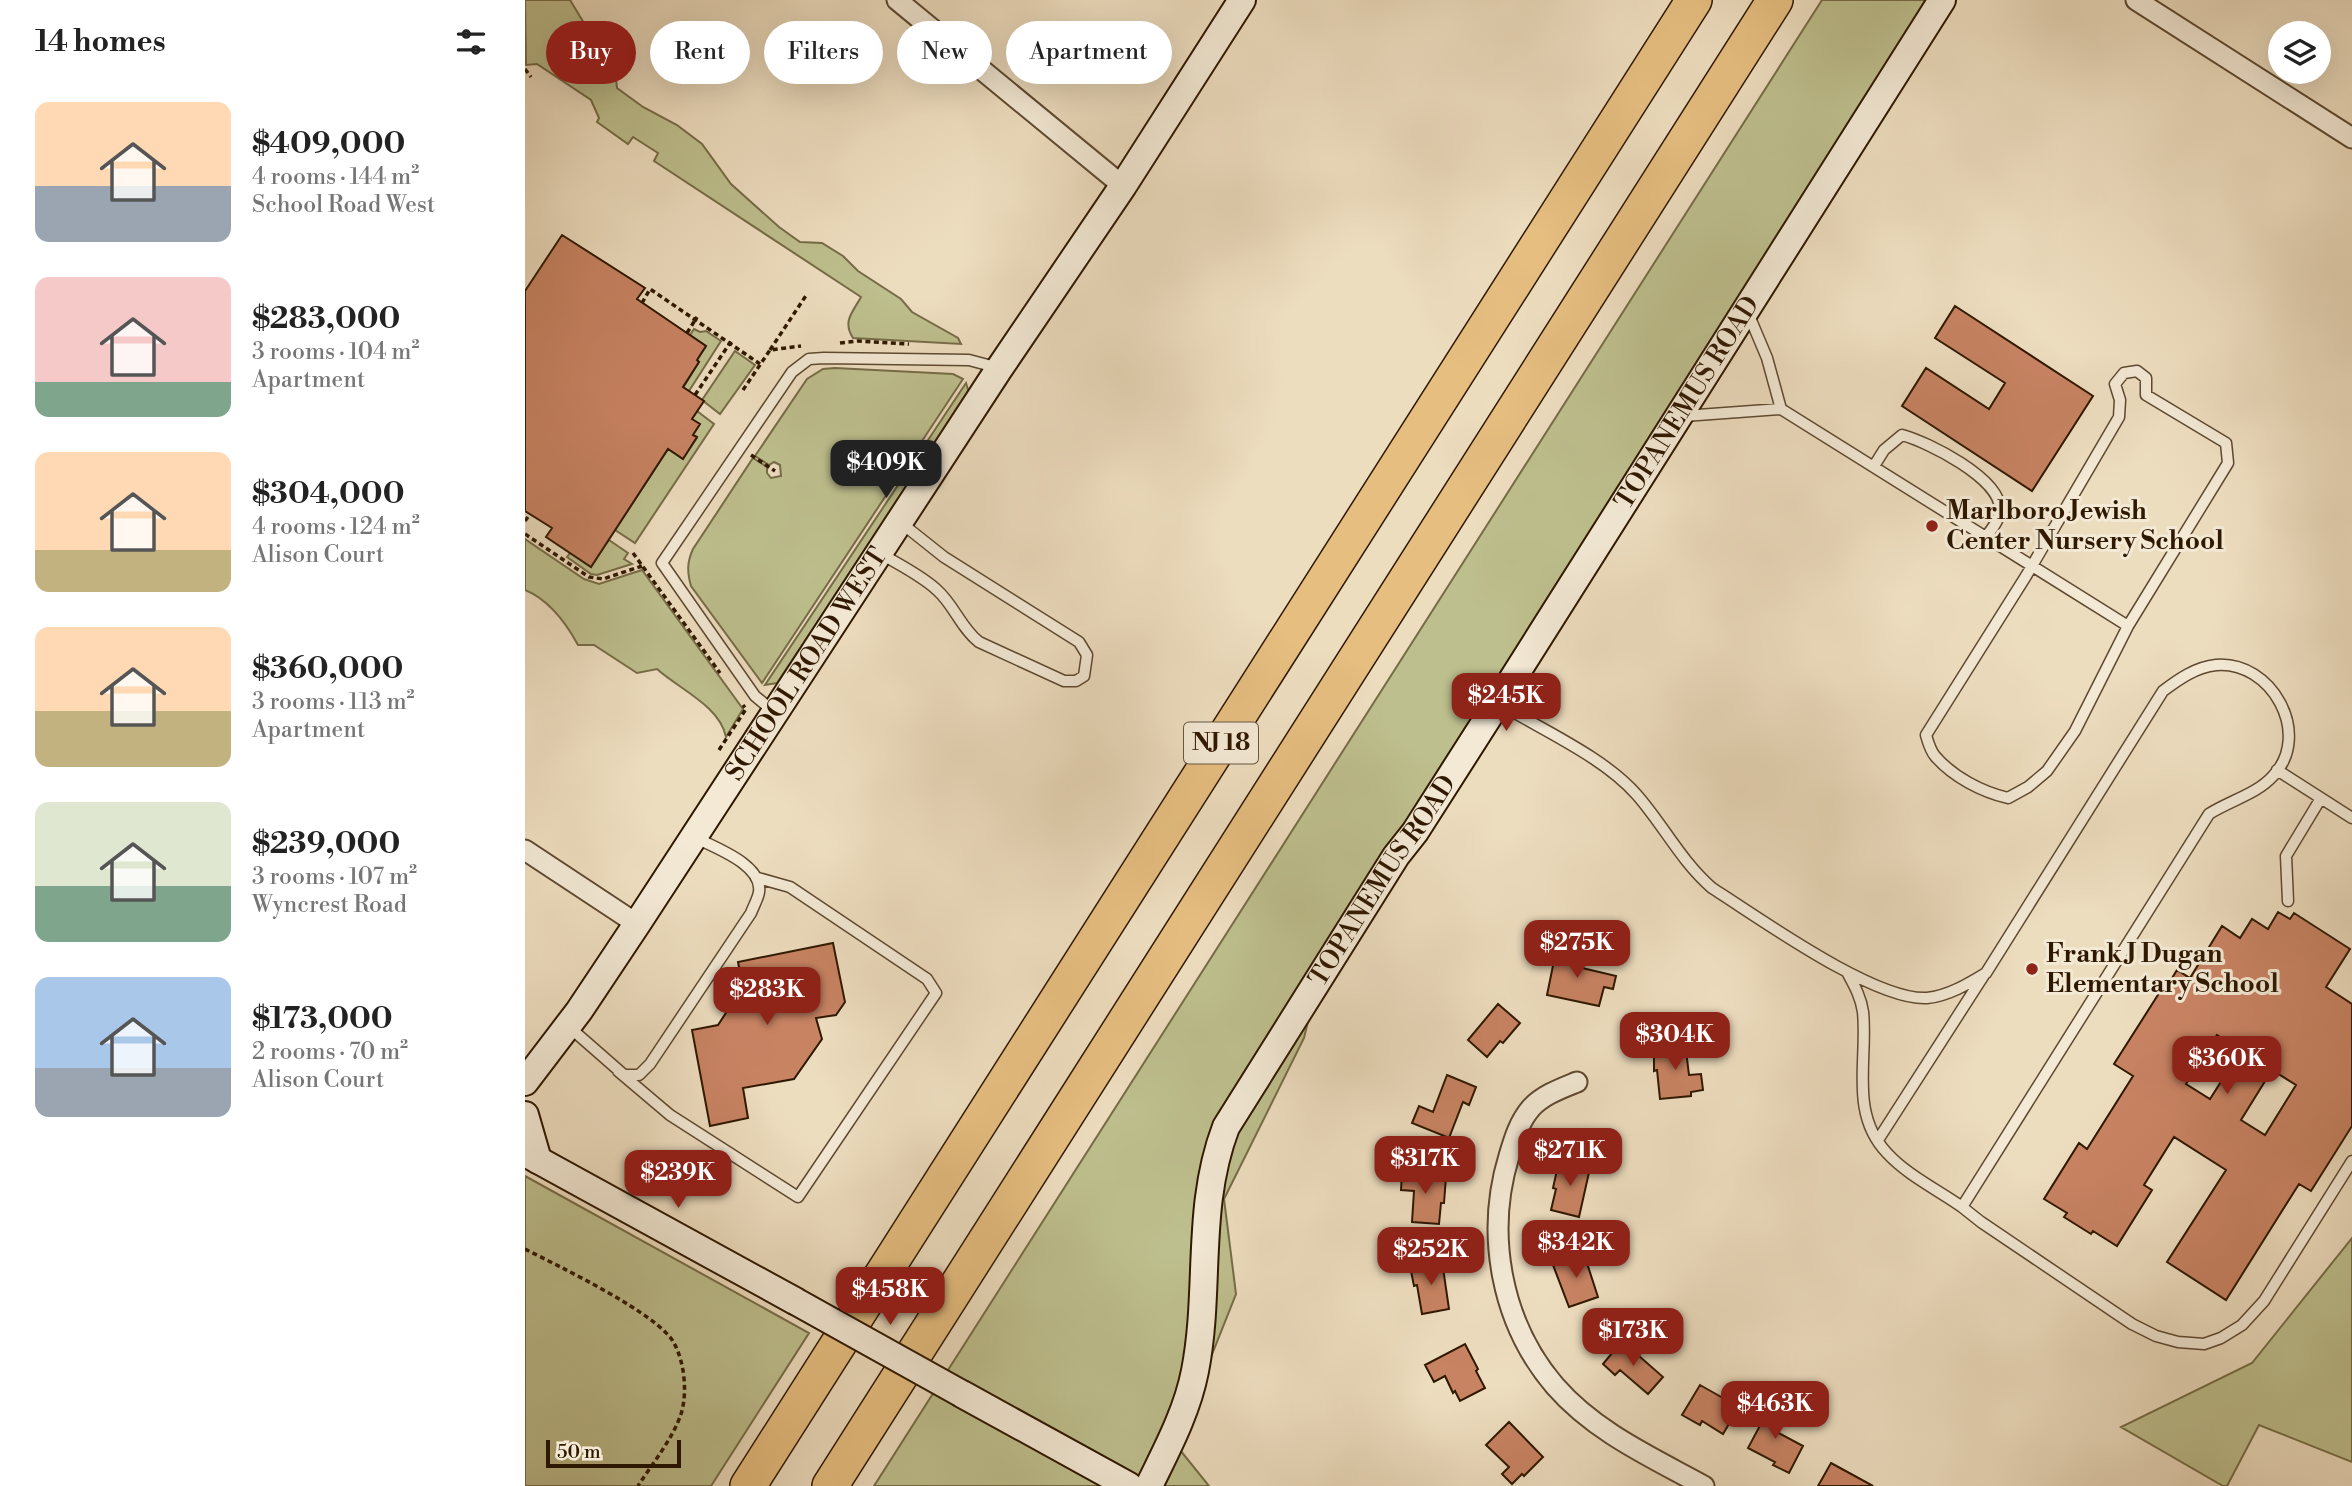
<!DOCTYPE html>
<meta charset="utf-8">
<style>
body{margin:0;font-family:"Libre Bodoni",serif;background:#f2f2f2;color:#222;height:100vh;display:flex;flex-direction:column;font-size:26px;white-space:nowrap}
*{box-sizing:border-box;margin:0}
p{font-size:23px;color:#767676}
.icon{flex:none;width:38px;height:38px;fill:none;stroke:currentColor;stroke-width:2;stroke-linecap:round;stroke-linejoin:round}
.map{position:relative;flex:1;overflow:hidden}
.details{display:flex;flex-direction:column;background:#fff;width:525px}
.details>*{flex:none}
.banner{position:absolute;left:21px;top:21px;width:665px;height:63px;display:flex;gap:14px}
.buttons{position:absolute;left:1743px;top:21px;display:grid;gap:14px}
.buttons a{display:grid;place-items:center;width:63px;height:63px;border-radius:50%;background:#fff;box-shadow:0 7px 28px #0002;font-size:35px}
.scale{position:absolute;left:21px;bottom:18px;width:135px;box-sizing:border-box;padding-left:7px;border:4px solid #2f1800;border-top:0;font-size:19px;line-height:24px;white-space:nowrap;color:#2f1800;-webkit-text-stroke:5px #f3e9d5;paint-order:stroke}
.price{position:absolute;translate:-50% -60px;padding:0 16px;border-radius:14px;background:#8f2418;color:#fff;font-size:23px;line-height:46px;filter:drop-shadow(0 2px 4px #0008)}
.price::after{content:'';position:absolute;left:50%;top:42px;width:21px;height:16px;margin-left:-10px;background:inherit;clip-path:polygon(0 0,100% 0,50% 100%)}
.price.current{background:#222;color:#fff}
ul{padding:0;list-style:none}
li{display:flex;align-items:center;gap:21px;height:175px;padding:0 35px}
li span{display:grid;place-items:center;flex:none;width:196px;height:140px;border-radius:14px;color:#555}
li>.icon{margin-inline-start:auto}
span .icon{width:84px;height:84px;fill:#fffc;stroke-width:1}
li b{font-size:30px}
h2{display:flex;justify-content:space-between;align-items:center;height:84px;padding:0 35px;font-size:30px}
.pill{padding:0 24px;border-radius:32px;background:#fff;box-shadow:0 7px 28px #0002;font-size:24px;line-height:63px}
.pill.current{background:#8f2418;color:#fff}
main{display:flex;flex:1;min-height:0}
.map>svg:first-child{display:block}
.green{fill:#bebf8e;stroke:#766c47;stroke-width:2}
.building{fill:#c88363;stroke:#2f1800;stroke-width:2;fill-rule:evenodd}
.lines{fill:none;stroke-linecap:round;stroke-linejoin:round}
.lane-casing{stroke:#5e4930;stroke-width:13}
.street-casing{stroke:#5e4930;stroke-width:23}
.secondary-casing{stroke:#2f1800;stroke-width:30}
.highway-casing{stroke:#2f1800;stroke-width:38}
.path{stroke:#2f1800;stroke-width:3.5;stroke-dasharray:5 3.5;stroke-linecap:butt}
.lane{stroke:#f3e9d5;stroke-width:10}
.street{stroke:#f3e9d5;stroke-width:19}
.secondary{stroke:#f3e9d5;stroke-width:26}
.highway{stroke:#e6be80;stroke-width:35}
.secondary-bridge-casing{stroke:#2f1800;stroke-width:30;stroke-linecap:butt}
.secondary-bridge{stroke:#f3e9d5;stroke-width:26}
.poi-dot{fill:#8f2418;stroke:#f3e9d5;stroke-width:2.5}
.labels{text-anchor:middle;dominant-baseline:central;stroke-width:6;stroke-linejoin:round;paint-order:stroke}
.shield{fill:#f3e9d5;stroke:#6a5740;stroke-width:2}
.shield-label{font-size:24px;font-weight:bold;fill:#2f1800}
.street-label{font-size:26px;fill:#2f1800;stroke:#f3e9d5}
.poi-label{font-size:26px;font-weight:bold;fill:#2f1800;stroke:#f3e9d5;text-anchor:start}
</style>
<main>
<section class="details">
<h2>14 homes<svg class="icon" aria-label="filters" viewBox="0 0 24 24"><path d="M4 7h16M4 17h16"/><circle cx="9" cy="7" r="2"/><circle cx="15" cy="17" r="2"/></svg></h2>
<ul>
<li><span style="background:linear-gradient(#ffd9b3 60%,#9aa5b1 0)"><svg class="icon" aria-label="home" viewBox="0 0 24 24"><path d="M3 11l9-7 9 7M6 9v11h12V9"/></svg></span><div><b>$409,000</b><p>4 rooms · 144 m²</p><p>School Road West</p></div></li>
<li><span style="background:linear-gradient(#f6c9c9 75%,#7fa58c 0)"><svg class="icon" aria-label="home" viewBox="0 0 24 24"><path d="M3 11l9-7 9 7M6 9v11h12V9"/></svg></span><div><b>$283,000</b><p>3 rooms · 104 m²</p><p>Apartment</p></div></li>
<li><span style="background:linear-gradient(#ffd9b3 70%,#c2b280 0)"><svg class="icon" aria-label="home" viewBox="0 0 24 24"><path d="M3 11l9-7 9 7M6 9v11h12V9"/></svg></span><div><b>$304,000</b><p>4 rooms · 124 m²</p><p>Alison Court</p></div></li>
<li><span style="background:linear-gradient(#ffd9b3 60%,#c2b280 0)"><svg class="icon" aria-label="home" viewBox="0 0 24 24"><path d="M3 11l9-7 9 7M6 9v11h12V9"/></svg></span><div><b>$360,000</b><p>3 rooms · 113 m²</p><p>Apartment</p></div></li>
<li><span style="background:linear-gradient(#dfe7d0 60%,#7fa58c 0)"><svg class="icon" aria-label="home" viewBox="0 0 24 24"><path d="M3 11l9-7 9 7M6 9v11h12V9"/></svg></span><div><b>$239,000</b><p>3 rooms · 107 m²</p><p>Wyncrest Road</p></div></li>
<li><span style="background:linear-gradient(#a9c7e8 65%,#9aa5b1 0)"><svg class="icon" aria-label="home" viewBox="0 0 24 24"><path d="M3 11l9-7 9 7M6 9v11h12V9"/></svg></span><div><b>$173,000</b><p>2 rooms · 70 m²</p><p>Alison Court</p></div></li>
</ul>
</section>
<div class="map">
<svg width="1827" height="1486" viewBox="0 0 1827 1486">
<rect width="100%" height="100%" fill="#edddbf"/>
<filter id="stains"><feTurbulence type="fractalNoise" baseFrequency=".00286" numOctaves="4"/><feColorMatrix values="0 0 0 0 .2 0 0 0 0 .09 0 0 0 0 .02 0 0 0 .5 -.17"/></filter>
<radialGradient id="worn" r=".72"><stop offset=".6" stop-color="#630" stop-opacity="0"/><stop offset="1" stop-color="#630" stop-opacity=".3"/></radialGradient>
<path class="green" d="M0,0H45L62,28L82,37L88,52L92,88L118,107L152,125L177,144L206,184L254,227L275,242L297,243L318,256L333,271L376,299L387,312L433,338L436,344L328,338C317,321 328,312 336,297L129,161L133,153L108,137L103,144L72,122L74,118L66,100L12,64L1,65Z
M1297,0H1406L800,951L779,1038L699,1199L711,1294L651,1445L684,1486H349Z
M169,329L175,332L181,331L196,341L164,391L158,388L174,362L172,360L181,346L165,335Z
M210,351L230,365L195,414L177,400Z
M310,368L428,374L438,379L237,683L166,586C162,572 162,562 168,549L228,458L242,467V473L246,478L256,476L255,465L249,462L244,465L230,456L282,379L298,369Z
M441,383L444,393L252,683L240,685Z
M172,411L189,424L110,543L90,530L143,449L158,458L172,438L168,435L165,418Z
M0,539L59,579L74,584L117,570L218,709L201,737C195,706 154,689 132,669L112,673L69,645H53C41,623 24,600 0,590Z
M84,540L103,553L99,559L107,564L72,575L66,574L42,557L45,553Z
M0,1176L284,1333L186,1486H0Z
M1827,1238V1462L1734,1425L1702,1486H1698L1596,1427L1727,1363Z"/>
<path class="building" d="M37,235L120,288L112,299L181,346L172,360L174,362L158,387L179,401L167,419L175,424L168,435L172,437L158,459L143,449L66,567L21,537L27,528L0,511V291Z
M1430,306L1568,396L1507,491L1377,406L1401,368L1464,409L1480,383L1410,338Z
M1753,912L1765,919L1769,913L1825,949L1801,987L1827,1004V1126L1786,1191L1774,1184L1701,1300L1642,1262L1701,1170L1649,1137L1619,1185L1627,1190L1592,1246L1568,1231L1566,1234L1539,1217L1542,1213L1519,1199L1554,1143L1562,1149L1608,1076L1589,1064L1638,987L1641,988L1652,970L1665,978L1697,926L1715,938L1727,919L1743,929ZM1692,1035L1716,1050L1685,1099L1661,1084ZM1747,1070L1771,1085L1740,1135L1716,1120Z
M308,943L320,1002L311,1015L291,1018L297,1039L269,1079L218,1088L223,1118L185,1126L167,1030L193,1025L218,987L213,962Z
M1032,946L1053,951L1049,966L1091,976L1088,989L1079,987L1074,1006L1022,995Z
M973,1004L995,1023L978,1043L975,1041L962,1057L943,1040Z
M1160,1042L1164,1075L1176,1074L1178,1090L1166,1092V1096L1135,1099L1132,1070L1129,1071V1045Z
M922,1075L951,1087L944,1105L938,1102L924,1138L887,1123L894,1106L908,1112Z
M1034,1161L1065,1168L1054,1217L1026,1210L1031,1189L1028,1188Z
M877,1173L921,1177L919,1203H916L914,1224L887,1222L889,1191L876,1190Z
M1059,1254L1073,1297L1044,1307L1028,1265Z
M917,1261L924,1309L897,1314L892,1285L889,1286L885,1266Z
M1097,1341L1138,1377L1123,1394L1095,1370L1090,1375L1078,1364Z
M940,1344L953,1369L951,1371L960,1388L935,1401L930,1391L928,1393L920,1376L909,1382L900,1365Z
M1175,1385L1214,1407L1198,1434L1177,1421L1175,1425L1157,1415Z
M1248,1401L1262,1408L1250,1431L1278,1446L1264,1473L1248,1465L1250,1462L1223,1448Z
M984,1422L1018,1457L999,1476L997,1474L987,1484L977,1474L984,1467L961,1445Z
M1306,1463L1348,1486H1293Z"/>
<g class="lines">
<g class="lane-casing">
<path id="lane" d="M1223,313L1242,358L1256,409
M1612,371L1621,378V395L1701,443L1703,463L1603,626L1550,731L1522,771L1503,787L1483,798C1457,792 1428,777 1410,756C1405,750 1403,742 1401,735L1501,576L1594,417L1595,400L1590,384L1599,373Z
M1159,416L1256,409L1603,626
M1349,466L1359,450L1377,435C1403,442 1475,478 1475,509C1475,520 1466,530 1460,538
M355,553C374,565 396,575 412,590C429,605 436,628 454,642L539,681H551L559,676L562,655L554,642L419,557L375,522
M973,703C1017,730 1079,757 1112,795C1139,826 1156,861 1187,888C1233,917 1349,1001 1402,998C1423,996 1443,984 1461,973L1638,691C1654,679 1671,667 1691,665C1746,660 1788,734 1748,776C1732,794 1704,801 1684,814L1437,1207C1413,1190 1382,1175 1362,1153C1324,1113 1343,1060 1338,1012C1336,997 1329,985 1322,972
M248,711L230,696L137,563L267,372L284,359L299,358L444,360L474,368
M1752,770L1827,818
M1763,901L1761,856L1796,798
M43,1026L99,1075H114L125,1064L226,913C228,907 233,899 234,892C238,865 191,848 171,838
M93,1071L145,1115L273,1197L411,993L402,979L265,887L233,878
M1353,1140L1459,975
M1437,1207L1456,1222L1607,1324L1631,1336L1653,1342L1679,1344L1696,1338L1717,1325L1739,1301L1827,1161"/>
</g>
<g class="street-casing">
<path id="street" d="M372,0L598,186
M1611,0L1827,138
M0,850L112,924
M1052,1082C1035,1089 1018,1095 1006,1108C994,1122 989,1139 984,1156C960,1234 976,1323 1030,1386C1070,1432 1126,1457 1179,1486"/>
</g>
<g class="secondary-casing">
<g id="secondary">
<path id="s1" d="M0,1082L54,1011L112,924L474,369L598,186L717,0"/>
<path d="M0,1115L13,1160"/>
<path d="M0,1153L270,1301"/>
<path d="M437,1394L604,1486"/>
<path id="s2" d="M624,1486C642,1449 662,1412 670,1371C686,1289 670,1208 701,1127L871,856L890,832L973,702L1417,0"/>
</g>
</g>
<g class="highway-casing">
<path id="highway" d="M223,1486L1169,0
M305,1486L1250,0"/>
</g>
<path class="path" d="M0,69L6,77
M117,303L125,289L235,364
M162,333L172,317
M315,343L333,341L384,344
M245,350L282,294
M218,390L245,350L276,346
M170,395L207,340
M226,455L250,471
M0,521L5,514
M0,534L64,577L78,579L117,566
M108,553L195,673
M194,750L221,709L218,705
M0,1249C33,1266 134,1314 149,1343C160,1363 163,1396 155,1417C146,1441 127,1464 113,1486"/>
<use href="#lane" class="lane"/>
<use href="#street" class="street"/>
<use href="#secondary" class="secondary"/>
<use href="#highway" class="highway"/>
<g class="secondary-bridge-casing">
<path id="secondary-bridge" d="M270,1301L437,1394"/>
</g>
<use href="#secondary-bridge" class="secondary-bridge"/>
</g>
<g class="poi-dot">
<circle cx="1407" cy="526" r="7"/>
<circle cx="1507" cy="969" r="7"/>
</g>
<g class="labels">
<rect class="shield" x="659" y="722.5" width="74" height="41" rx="5"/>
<g class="shield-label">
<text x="696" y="743">NJ 18</text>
</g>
<g class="street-label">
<text stroke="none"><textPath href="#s2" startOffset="1230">TOPANEMUS ROAD</textPath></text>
<text stroke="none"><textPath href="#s1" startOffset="504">SCHOOL ROAD WEST</textPath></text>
<text stroke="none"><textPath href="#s2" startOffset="663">TOPANEMUS ROAD</textPath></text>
</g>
<g class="poi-label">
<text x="1421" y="511">Marlboro Jewish<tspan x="1421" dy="30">Center Nursery School</tspan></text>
<text x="1521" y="954">Frank J Dugan<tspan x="1521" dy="30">Elementary School</tspan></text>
</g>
</g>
<rect width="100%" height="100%" filter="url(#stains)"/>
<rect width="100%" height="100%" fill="url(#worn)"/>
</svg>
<div class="buttons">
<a><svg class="icon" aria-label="layers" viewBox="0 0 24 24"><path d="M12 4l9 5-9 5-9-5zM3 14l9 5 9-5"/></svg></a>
</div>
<div class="scale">50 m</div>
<b class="price current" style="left:361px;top:500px">$409K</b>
<b class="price" style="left:981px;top:733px">$245K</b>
<b class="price" style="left:1052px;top:980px">$275K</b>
<b class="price" style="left:242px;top:1027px">$283K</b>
<b class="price" style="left:1150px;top:1072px">$304K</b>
<b class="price" style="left:1702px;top:1096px">$360K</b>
<b class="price" style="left:1045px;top:1188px">$271K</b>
<b class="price" style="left:900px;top:1196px">$317K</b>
<b class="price" style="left:153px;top:1210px">$239K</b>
<b class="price" style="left:1051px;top:1280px">$342K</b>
<b class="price" style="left:906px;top:1287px">$252K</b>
<b class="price" style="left:365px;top:1327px">$458K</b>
<b class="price" style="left:1108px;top:1368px">$173K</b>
<b class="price" style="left:1250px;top:1441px">$463K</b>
<div class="banner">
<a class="pill current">Buy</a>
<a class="pill">Rent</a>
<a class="pill">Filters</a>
<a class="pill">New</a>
<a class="pill">Apartment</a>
</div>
</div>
</main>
